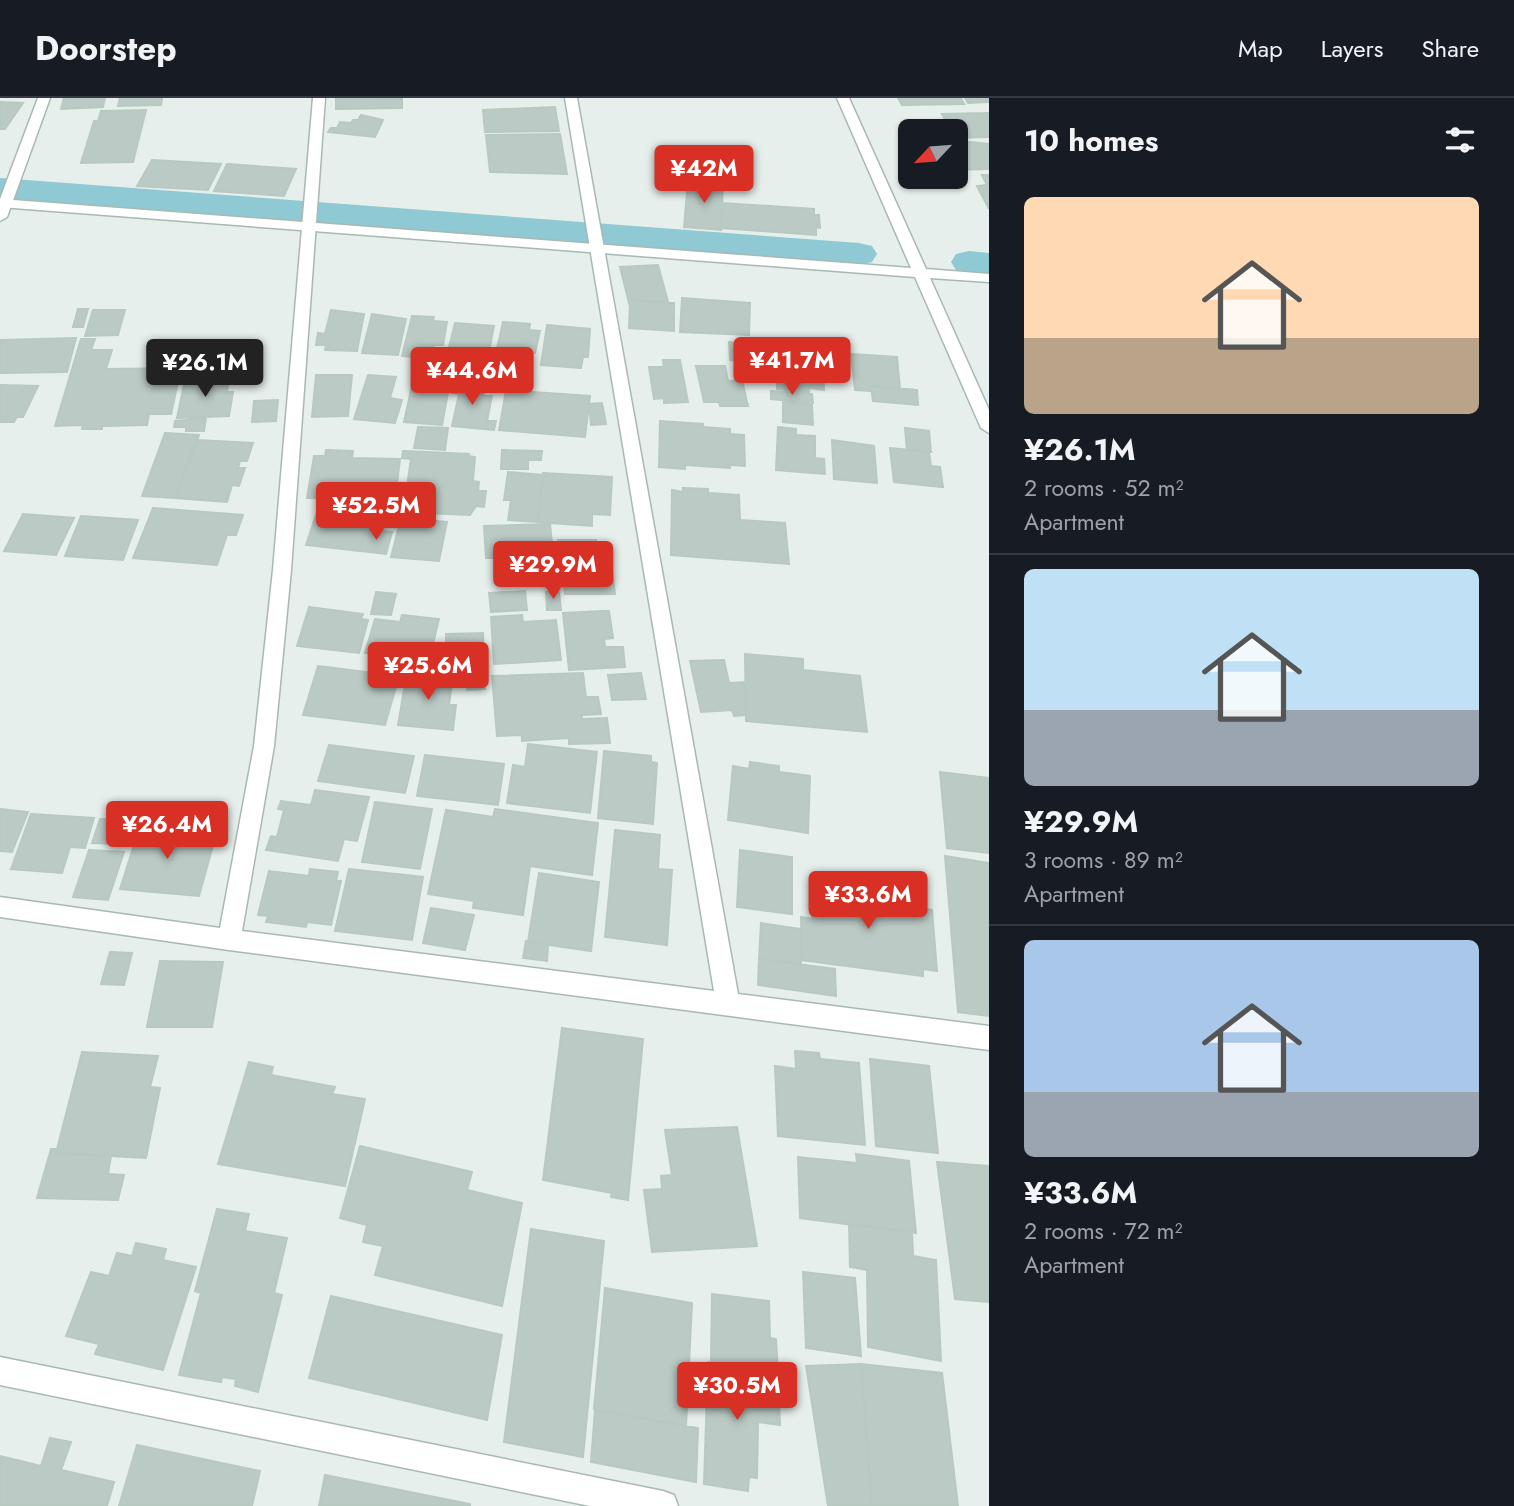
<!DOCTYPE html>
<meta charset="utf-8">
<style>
body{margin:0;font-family:Jost,sans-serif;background:#242831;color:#f1f3f6;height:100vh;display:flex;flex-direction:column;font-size:26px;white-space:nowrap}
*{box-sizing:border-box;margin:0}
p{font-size:23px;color:#9ea1a6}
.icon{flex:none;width:38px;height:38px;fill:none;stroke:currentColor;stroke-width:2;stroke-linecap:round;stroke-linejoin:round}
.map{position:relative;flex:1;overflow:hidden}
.side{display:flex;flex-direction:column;background:#171b24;width:525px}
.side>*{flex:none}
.needle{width:46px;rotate:244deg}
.tools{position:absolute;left:898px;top:21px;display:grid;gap:14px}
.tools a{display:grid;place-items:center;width:70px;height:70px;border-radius:10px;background:#171b24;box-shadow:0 2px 5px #0004;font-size:35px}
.price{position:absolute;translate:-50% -60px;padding:0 16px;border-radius:7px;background:#d93025;color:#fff;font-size:23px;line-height:46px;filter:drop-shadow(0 2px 4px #0008)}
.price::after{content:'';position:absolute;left:50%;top:42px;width:21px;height:16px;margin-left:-10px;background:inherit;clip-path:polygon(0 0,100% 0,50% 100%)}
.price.on{background:#222;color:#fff}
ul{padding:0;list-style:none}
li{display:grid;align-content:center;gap:14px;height:371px;padding:0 35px}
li+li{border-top:2px solid #363941}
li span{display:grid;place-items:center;height:217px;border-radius:10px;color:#555}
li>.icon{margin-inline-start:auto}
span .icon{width:126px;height:126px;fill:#fffc;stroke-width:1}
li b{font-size:30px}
h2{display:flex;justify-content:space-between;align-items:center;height:84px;padding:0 35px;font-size:30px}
header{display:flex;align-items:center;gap:42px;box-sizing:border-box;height:98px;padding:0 35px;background:#171b24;border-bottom:2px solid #363941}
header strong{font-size:33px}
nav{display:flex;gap:38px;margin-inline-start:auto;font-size:24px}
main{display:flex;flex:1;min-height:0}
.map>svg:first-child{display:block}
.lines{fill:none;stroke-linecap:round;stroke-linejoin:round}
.canal{fill:#8ec9d4;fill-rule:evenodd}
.building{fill:#bbcac4;stroke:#b8c9c2;stroke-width:2}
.minor-casing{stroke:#a8b8b2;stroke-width:3}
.tertiary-casing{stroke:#a8b8b2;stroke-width:3}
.minor{fill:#fff;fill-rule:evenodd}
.tertiary{fill:#fff;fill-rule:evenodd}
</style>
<header>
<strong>Doorstep</strong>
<nav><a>Map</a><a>Layers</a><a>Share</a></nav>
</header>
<main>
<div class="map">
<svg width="989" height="1408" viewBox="0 0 989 1408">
<rect width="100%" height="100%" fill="#e6efeb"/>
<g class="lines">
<path class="canal" d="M0,80L859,145L872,148L877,156L872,164L859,167L0,100Z
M969,153L989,155V177L956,172L951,164L956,156Z"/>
</g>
<path class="building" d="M64,0H105L103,9L61,11Z
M120,0H162L161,7L118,8Z
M336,0L402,1V10L336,11Z
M898,0H961L964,6L902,7Z
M965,0H989V4L968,5Z
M0,4L23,5L5,31H0Z
M555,9L559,33L485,34L483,12Z
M146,12L133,64L81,65L94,23H98L101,13Z
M989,15V39L956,40V33H951L942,16Z
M361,17L383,22L375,39L328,34L331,30H337L340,24L351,25L353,22H358Z
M560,36L567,76L490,74L486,37Z
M971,44L989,46V71L956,72V45Z
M152,62L221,66L208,92L137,88Z
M227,66L296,71L284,98L214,93Z
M982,77H989V111L977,88L987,87Z
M688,82L723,85L721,132L684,129Z
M722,105L814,111V117H819L820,130L816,129V137L721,130Z
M658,167L668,204L630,202L629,205L620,169Z
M682,200L750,205L749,237L680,234Z
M630,202L674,205V233L629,230Z
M78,211H88L83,229H73Z
M93,212H125L118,237L85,238Z
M331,212L364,216L357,253L325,252L326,247H316L318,235L325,236Z
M372,216L406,221L398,257L362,255Z
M412,218L434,219L433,223L447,224L443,247H434L431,260L402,258Z
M503,224L530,226L529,232L540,233L535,255H529L526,267L494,264Z
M455,225L494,228L487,264L446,261Z
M547,227L590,231L588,259H583L581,270L541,267Z
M76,240L67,274L0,275V242Z
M81,241H95L91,252H112L106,271L181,270L171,316H149L147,327L102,328V331H82L83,327L55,328Z
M729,244L758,246V264L730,262Z
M777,254L823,258L824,292L809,290V294L777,291Z
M851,256L897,259L900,291L869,288L870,293L855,292Z
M663,262H680L688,304L664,305V300L654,301L649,269H664Z
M745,264L757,266L756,281L743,280Z
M696,268H725L728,283L742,282L748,308H720L719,304H704Z
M316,277H352L348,318L312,319Z
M368,277L396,279L390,300L402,302L395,325L354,321Z
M229,280L227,294H233L229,318L177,320L185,282Z
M413,282L450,284L442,327L404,324Z
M455,283L485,286L483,298H492L487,323H496L494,332L452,328L459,296L452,295Z
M0,287L38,288L23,319H17L14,324H0Z
M871,288L917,292L918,307L873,303Z
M506,292L590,298L585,339L499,332Z
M771,293L812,296L813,305L771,301Z
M278,302L276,323L252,324L254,303Z
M783,304L812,307L813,327L783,324Z
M602,305L606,326L591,327L589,306Z
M206,320L204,333H186V329H174L175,323Z
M660,323L703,326V329L730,331V336L744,337L745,368L730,367V370L685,367V371L659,369Z
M418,329L448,330L445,352L414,350Z
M778,329L796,331V337L815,338V360L824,361L825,376L776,372Z
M905,330L929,333L931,354L907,352Z
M165,335L199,337L175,400L142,398Z
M196,342L253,345L247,363H240L238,370H245L239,388L232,387L227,404L175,400Z
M832,342L874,348L877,385L834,381Z
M890,350L929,354L931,368L940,369L943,389L894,384Z
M326,352L353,353L352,360L400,361L394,411H337L339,400H307L314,358H325Z
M502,352L542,353L541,362H528V371H501Z
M403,353L469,356L468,358L475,359L473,383L479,384L478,393H486L484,409L476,408L470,417L427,415V410L404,409L411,361L402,360Z
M508,374L543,377L538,424L508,422L511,402H504Z
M543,375L612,379L610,417L592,416V428L538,424Z
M683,390L708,391V395L739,397L740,422L785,425L789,466L671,457L672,392L683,394Z
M153,410L243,417L236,437H227L217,467L133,460Z
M318,411L364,416L360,430L365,431L359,453L306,447Z
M23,416L74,420L56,457L4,453Z
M81,418L138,422L123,462L65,458Z
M401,420L447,424L439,463L391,459Z
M550,426L555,473L502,475L500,460H486L484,428Z
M365,431L392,434L386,456L359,453Z
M558,442H596L597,456H603L604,472H612L615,496H565L563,479H557L555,458L559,459Z
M525,493L527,512L491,514L489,495Z
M376,494L396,496L391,517L371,516Z
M546,494H559L561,512H547Z
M309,509L363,516L361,521L368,522L359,555L297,548Z
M603,513H609L613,540L604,541L605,549H623L625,569L569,572L563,515Z
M402,517L439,521L429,562L365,555L375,521L400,524Z
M522,517L523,524L556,522L561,562L494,566L491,519Z
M483,535L485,591L467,592V564H446V536Z
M745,556L803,561V572L860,578L867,634L746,623Z
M724,562L729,585L745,584L746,617L734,618L732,612L701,614L690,563Z
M318,568L399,578L385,627L303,617Z
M407,574L453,578L449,607H456L453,632L398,627Z
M583,575L586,599H598L601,616L582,617V621L607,620L610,645L569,646V640L522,643V637L497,638L492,578Z
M641,575L646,601L612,602L608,577Z
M528,646L597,654L590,715L507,705L513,667L525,669Z
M329,647L414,658L405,695L318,683Z
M604,653L651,658V664L657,665L653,726L598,720Z
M425,657L504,666L498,707L417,698Z
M750,664L779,668V674L810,678L808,735L728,722L733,668L749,671Z
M940,674L989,680V755L947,750Z
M315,692L369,699L357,743L344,741L338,763L266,752L271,738L277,739L284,712L278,711L281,703L311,707Z
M375,704L432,711L420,771L362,764Z
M0,711L28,714L12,754L0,753Z
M495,711L598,725L592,777L530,768L523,817L473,810L474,803L428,796L446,712L493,719Z
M31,716L94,720L85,750L70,749L62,775L11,771Z
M100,721L124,722L117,746L92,745Z
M141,725L193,729L190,742L214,744L199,798L120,791Z
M615,732L660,737L658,771L672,772L667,847L605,839Z
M89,752L124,754L108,802L73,799Z
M740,752L792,759V816L737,809Z
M945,758L989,765V918L958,914Z
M310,771L338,774L336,783H341L331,827L307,824L306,829L266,824L268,818L258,817L269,773L309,778Z
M349,771L423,779L412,842L335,833Z
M539,775L599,784L591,853L528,844Z
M811,785L909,798L910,805L918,806V810L932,812L937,873L923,871V878L802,862L801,819L812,821Z
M431,810L474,817L465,852L423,845Z
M761,825L801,831V866L759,861Z
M526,843L548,847L547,863L523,860Z
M110,854L132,855L124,887L101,886Z
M759,861L835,871L836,898L758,887Z
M160,863L223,864L212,929H147Z
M562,930L643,941L628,1102L611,1099L612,1095L543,1082Z
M795,953L819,955L820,961L859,965L865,1047L778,1038L775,968L796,971Z
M82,954L158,958L150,989L160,990L146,1060L56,1055Z
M870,961L929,968L938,1055L876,1048Z
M249,964L273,969L271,977L335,989L332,996L365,1001L345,1088L218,1066Z
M737,1029L757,1148L652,1154L644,1092L662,1091L661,1078L672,1077L665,1032Z
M360,1048L472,1074L467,1092L522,1105L502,1208L375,1177L383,1148L363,1144L367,1127L340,1120Z
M51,1051H57L56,1055L111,1058L108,1076L124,1077L118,1102L37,1100Z
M856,1056L909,1063L916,1135L800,1120L798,1059L857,1065Z
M937,1064L989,1068V1204L955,1201Z
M217,1111L249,1116L245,1133L287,1140L274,1195L282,1197L258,1294L235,1288L236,1281L222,1279L221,1284L179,1277L201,1195L195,1193Z
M849,1126L912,1134L913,1158L936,1162L941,1263L868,1249L867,1172L850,1169Z
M531,1131L604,1143L583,1359L504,1344Z
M136,1145L166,1151L163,1162L196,1169L163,1272L95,1256L99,1246L66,1238L91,1174L109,1178L117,1155L132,1158Z
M803,1174L855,1180L861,1258L806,1250Z
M605,1190L692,1205L686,1328L594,1311Z
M712,1196L769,1203L770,1240L776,1241L778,1275L711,1264Z
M331,1198L502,1237L487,1322L309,1280Z
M708,1264L778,1275L780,1327L758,1324L757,1380L749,1379L748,1393L704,1386Z
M861,1266L942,1275L958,1408H872Z
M861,1266L872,1408H828L806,1268Z
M595,1312L698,1330L696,1384L591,1364Z
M50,1340L71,1344L61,1372L114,1384L107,1408H0V1358L41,1368Z
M137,1347L260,1373L252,1408H119Z
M325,1377L470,1406V1408H319Z"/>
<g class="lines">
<g class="minor-casing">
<path id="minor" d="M38,0H50L7,119L0,123V101Z
M313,0H325L291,472L274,648L242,833L714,893L565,0H577L738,896L989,928V952L229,852L0,819V799L220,830L254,648L273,472Z
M0,1259L663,1393L674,1397L678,1408H590L0,1287Z"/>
</g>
<g class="tertiary-casing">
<path id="tertiary" d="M837,0H849L926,171L989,176V184L930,180L989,312V335L981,330L915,179L0,109V101L911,170Z"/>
</g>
<use href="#minor" class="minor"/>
<use href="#tertiary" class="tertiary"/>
</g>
</svg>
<div class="tools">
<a><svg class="needle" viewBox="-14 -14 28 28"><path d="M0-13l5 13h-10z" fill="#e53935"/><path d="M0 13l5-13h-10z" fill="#9ea1a6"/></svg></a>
</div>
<b class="price" style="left:704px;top:107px">¥42M</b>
<b class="price" style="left:792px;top:299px">¥41.7M</b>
<b class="price on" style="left:205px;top:301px">¥26.1M</b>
<b class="price" style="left:472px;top:309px">¥44.6M</b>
<b class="price" style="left:376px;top:444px">¥52.5M</b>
<b class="price" style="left:553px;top:503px">¥29.9M</b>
<b class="price" style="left:428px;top:604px">¥25.6M</b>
<b class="price" style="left:167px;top:763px">¥26.4M</b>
<b class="price" style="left:868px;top:833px">¥33.6M</b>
<b class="price" style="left:737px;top:1324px">¥30.5M</b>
</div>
<section class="side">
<h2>10 homes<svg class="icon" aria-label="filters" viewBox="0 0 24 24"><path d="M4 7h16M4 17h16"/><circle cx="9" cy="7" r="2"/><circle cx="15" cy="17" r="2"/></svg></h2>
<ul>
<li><span style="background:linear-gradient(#ffd9b3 65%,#b9a48a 0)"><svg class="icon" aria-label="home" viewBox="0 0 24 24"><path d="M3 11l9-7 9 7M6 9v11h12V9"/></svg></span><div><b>¥26.1M</b><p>2 rooms · 52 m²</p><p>Apartment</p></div></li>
<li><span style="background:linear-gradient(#bfe0f5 65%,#9aa5b1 0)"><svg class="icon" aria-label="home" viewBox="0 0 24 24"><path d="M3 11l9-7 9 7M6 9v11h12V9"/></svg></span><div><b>¥29.9M</b><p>3 rooms · 89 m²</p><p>Apartment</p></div></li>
<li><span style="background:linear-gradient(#a9c7e8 70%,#9aa5b1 0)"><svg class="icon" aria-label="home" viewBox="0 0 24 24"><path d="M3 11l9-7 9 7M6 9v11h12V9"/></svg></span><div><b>¥33.6M</b><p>2 rooms · 72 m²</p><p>Apartment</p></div></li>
</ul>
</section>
</main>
